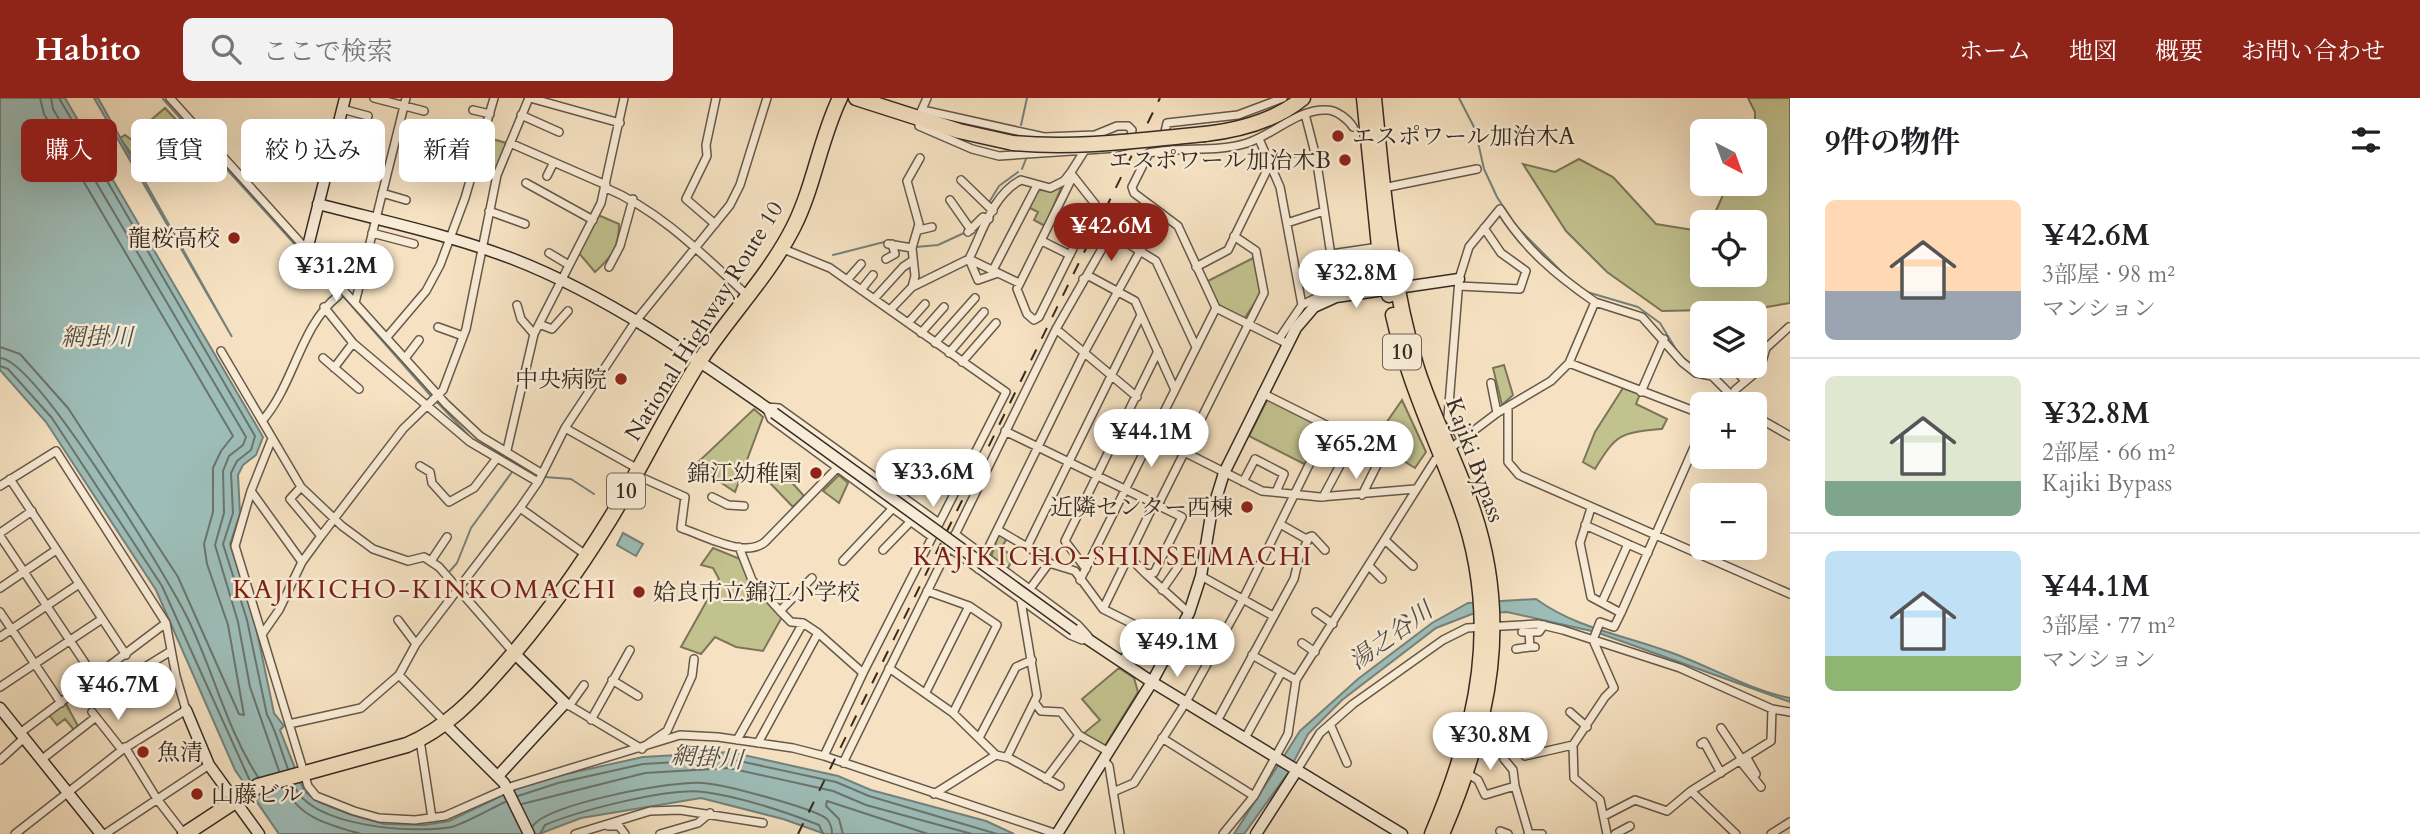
<!DOCTYPE html>
<html lang="ja">
<meta charset="utf-8">
<style>
body{margin:0;font-family:Cardo,"Noto Serif JP",serif;background:#f2f2f2;color:#202124;height:100vh;display:flex;flex-direction:column;font-size:26px;white-space:nowrap}
*{box-sizing:border-box;margin:0}
p{font-size:23px;color:#757577}
.icon{flex:none;width:38px;height:38px;fill:none;stroke:currentColor;stroke-width:2;stroke-linecap:round;stroke-linejoin:round}
.map{position:relative;flex:1;overflow:hidden}
.sheet{display:flex;flex-direction:column;background:#fff;width:630px}
.sheet>*{flex:none}
.guide{position:absolute;left:21px;top:21px;width:665px;height:63px;display:flex;gap:14px}
.needle{width:46px;rotate:139deg}
.controls{position:absolute;left:1690px;top:21px;display:grid;gap:14px}
.controls a{display:grid;place-items:center;width:77px;height:77px;border-radius:10px;background:#fff;box-shadow:0 7px 28px #0002;font-size:35px}
.price{position:absolute;translate:-50% -60px;padding:0 16px;border-radius:24px;background:#fff;color:#222;font-size:23px;line-height:46px;filter:drop-shadow(0 2px 4px #0008)}
.price::after{content:'';position:absolute;left:50%;top:42px;width:21px;height:16px;margin-left:-10px;background:inherit;clip-path:polygon(0 0,100% 0,50% 100%)}
.price.current{background:#8f2418;color:#fff}
ul{padding:0;list-style:none}
li{display:flex;align-items:center;gap:21px;height:175px;padding:0 35px}
li+li{border-top:2px solid #e0e0e0}
li span{display:grid;place-items:center;flex:none;width:196px;height:140px;border-radius:10px;color:#555}
li>.icon{margin-inline-start:auto}
span .icon{width:84px;height:84px;fill:#fffc;stroke-width:1}
li b{font-size:30px}
h2{display:flex;justify-content:space-between;align-items:center;height:84px;padding:0 35px;font-size:30px}
.pill{padding:0 24px;border-radius:10px;background:#fff;box-shadow:0 7px 28px #0002;font-size:24px;line-height:63px}
.pill.current{background:#8f2418;color:#fff}
header{display:flex;align-items:center;gap:42px;box-sizing:border-box;height:98px;padding:0 35px;background:#8f2418;color:#fff}
header strong{font-size:33px}
nav{display:flex;gap:38px;margin-inline-start:auto;font-size:24px}
.search{width:490px;height:63px;background:#f2f2f2;display:flex;align-items:center;gap:18px;box-sizing:border-box;padding:0 24px;border-radius:10px;color:#757577;font-size:26px}
main{display:flex;flex:1;min-height:0}
.map>svg:first-child{display:block}
.green{fill:#c2c28f;stroke:#7c7658;stroke-width:2}
.water{fill:#9dbdb8;stroke:#74827c;stroke-width:2}
.lines{fill:none;stroke-linecap:round;stroke-linejoin:round}
.shore{stroke:#6a746d;stroke-width:2}
.stream{stroke:#74827c;stroke-width:2}
.street-casing{stroke:#66584a;stroke-width:10}
.secondary-casing{stroke:#362a22;stroke-width:13}
.highway-casing{stroke:#362a22;stroke-width:17}
.street{stroke:#f9ecd7;stroke-width:7}
.secondary{stroke:#f9ecd7;stroke-width:10}
.highway{stroke:#f6e2c2;stroke-width:14}
.rail{stroke:#362a22;stroke-width:2;stroke-dasharray:12 12;stroke-linecap:butt}
.secondary-bridge-casing{stroke:#362a22;stroke-width:13;stroke-linecap:butt}
.highway-bridge-casing{stroke:#362a22;stroke-width:17;stroke-linecap:butt}
.secondary-bridge{stroke:#f9ecd7;stroke-width:10}
.highway-bridge{stroke:#f6e2c2;stroke-width:14}
.poi-dot{fill:#8f2418;stroke:#f9ecd7;stroke-width:2.5}
.labels{text-anchor:middle;dominant-baseline:central;stroke-width:5;stroke-linejoin:round;paint-order:stroke}
.shield{fill:#f9ecd7;stroke:#706458;stroke-width:2}
.shield-label{font-size:21px;font-weight:bold;fill:#362a22}
.poi-label{font-size:23px;fill:#362a22;stroke:#f9ecd7;text-anchor:end}
.street-label{font-size:23px;fill:#362a22;stroke:#f9ecd7}
.water-label{font-size:24px;font-style:italic;fill:#504f48;stroke:#f9ecd7}
.quarter-label{font-size:26px;letter-spacing:2px;fill:#7a1f14;stroke:#f9ecd7}
</style>
<header>
<strong>Habito</strong>
<div class="search"><svg class="icon" aria-label="search" viewBox="0 0 24 24"><circle cx="10" cy="10" r="6"/><path d="M15 15l6 6"/></svg>ここで検索</div>
<nav><a>ホーム</a><a>地図</a><a>概要</a><a>お問い合わせ</a></nav>
</header>
<main>
<div class="map">
<svg width="1790" height="736" viewBox="0 0 1790 736">
<rect width="100%" height="100%" fill="#f6e2c2"/>
<filter id="stains"><feTurbulence type="fractalNoise" baseFrequency=".00286" numOctaves="4"/><feColorMatrix values="0 0 0 0 .2 0 0 0 0 .09 0 0 0 0 .02 0 0 0 .5 -.17"/></filter>
<radialGradient id="worn" r=".72"><stop offset=".6" stop-color="#630" stop-opacity="0"/><stop offset="1" stop-color="#630" stop-opacity=".3"/></radialGradient>
<path class="green" d="M1748,0H1790V205L1755,211L1662,213L1607,174L1566,133L1523,66L1555,74L1579,61L1613,79L1656,126L1693,132L1703,125V177H1755V124H1704L1714,117L1728,86H1755V14Z
M165,10L196,43L150,82L120,40L125,37L133,43L139,38L137,34Z
M486,39L506,45L497,77L477,69Z
M1062,88L1045,128L1034,122L1038,114L1028,109L1038,91L1051,94Z
M598,117L619,126C619,148 612,159 595,174L578,154Z
M1255,159L1262,194L1244,221L1218,208L1206,184Z
M1504,267L1513,297L1502,307L1493,270Z
M1623,290L1640,296L1636,306L1667,321L1662,331C1620,335 1617,335 1595,371L1583,364L1595,334Z
M1268,300L1323,328L1306,367L1249,338Z
M1402,302L1426,354L1415,370L1373,344Z
M754,311L763,319L735,394L695,367Z
M778,369L804,398L793,409L770,385Z
M839,377L848,385L839,405L823,393Z
M1002,437L1007,440L1001,451L1014,458L1008,470L991,459L998,438Z
M713,450L745,463L748,482L782,519L763,553L736,549L715,539L701,556L681,549L719,481L713,470L701,467Z
M1119,570L1134,580L1138,594L1105,648L1083,636L1100,622L1082,601Z
M65,604L78,628L74,632L65,621L57,627L49,617Z"/>
<path class="water" d="M0,0H65L263,339L256,357L243,367L238,377L240,416L230,446L254,520L274,615L284,628L280,632L304,693L319,704L349,716L384,726L425,727L449,723L520,689L557,678L643,659L730,654L838,678L871,692L986,723L1014,736H825L783,721L701,700L581,720L539,736H279L235,672L156,492L46,324L0,272Z
M94,0H98L232,239Z
M623,435L643,446L636,458L617,447Z
M1536,501C1577,531 1628,538 1675,556C1713,570 1750,592 1790,600V604L1596,534L1507,514L1472,516L1436,530L1342,602L1308,636L1288,675L1244,736H1234L1300,633L1358,581L1432,525L1468,505Z"/>
<g class="lines">
<path class="shore" d="M51,0L53,11L246,339L243,347L229,358L223,373L224,415L215,447L238,524L250,589L279,673
M59,0L255,338L251,352L237,363L231,375L233,415L223,446L247,522L267,617C276,632 281,653 288,671
M0,249L20,256L68,310L178,479L239,616L244,617L228,527L207,466L204,446L213,414V370L221,353L233,338L44,16L40,0
M0,260C36,261 167,479 187,519C213,571 226,630 258,679
M0,268L8,271L52,320L162,488L250,683
M294,687C310,729 413,736 452,729C470,723 488,712 505,704
M286,689C297,720 333,728 361,736
M518,698L558,685L643,666L730,661L836,684L869,698L997,736
M522,706L645,675L729,670L833,693L866,707L972,736
M533,728C546,706 675,682 703,685C722,686 814,710 827,721C831,726 832,730 832,736
M540,736L545,727C578,713 669,689 704,694C742,699 783,713 819,727L823,736
M843,736L839,721L826,708L827,703L928,736"/>
<path class="stream" d="M1459,0L1475,31L1484,71L1497,99L1515,127L1569,181
M163,1L182,22
M1021,27L1027,0
M192,33L338,194
M1022,71L1026,61
M988,106L999,88L1018,74
M894,144L909,146
M916,149L938,147L964,135
M833,157L888,143
M1587,194L1638,209L1660,225L1677,253
M343,198L430,297
M1683,260L1699,272L1714,271L1720,281
M436,303L473,342
M1755,313L1762,318
M496,355L534,377
M545,379L571,381L594,396
M450,473L457,465L471,430L512,374"/>
<g class="street-casing">
<path id="street" d="M170,0L446,306L480,338L541,375
M374,0L424,13
M530,0L620,25
M342,11L368,18
M473,12L490,16
M927,13L1044,39L1095,37L1117,28H1128L1132,32L1129,47L1116,50L999,58L972,51L919,28V19Z
M521,17L559,34
M919,18L927,0
M1259,41L1280,89L1302,207L1279,241
M1163,42L1167,25L1238,17L1283,0
M510,45L606,87
M1269,68L1316,59
M547,78L553,66
M1072,78L1071,74L1085,52
M1073,78L1095,106L1039,219L1034,222L1027,216L1017,191Z
M961,82L993,113
M526,85L593,122
M606,90C661,113 704,158 748,198
M1383,90L1477,71
M382,95L406,102
M950,102L971,132
M489,113L525,126
M1287,125L1324,113
M715,126L686,101L707,58L706,47L716,0
M919,132L932,129
M968,134L983,119L989,121
M372,135L414,146
M1042,143L1070,157
M888,146L912,150
M781,150L830,170L1006,294L863,575L824,658
M549,155L569,167
M1331,156L1372,150
M886,161L895,156L892,146
M365,165L387,172
M609,169L620,148L633,101
M1196,169L1228,152L1269,68
M993,172L1036,89
M329,177L343,164
M1083,181L1089,178L1135,203L1175,292
M847,182L861,166
M1019,185L969,161C982,135 993,96 1021,82L1050,90L1064,83L1071,74
M1459,188L1520,191L1526,173L1501,155L1484,130
M912,189L915,178L912,150L919,126L907,83L920,60
M1336,190L1367,186L1372,181L1367,151
M861,192L873,177
M874,201L903,169L912,163
M1595,204L1642,219L1682,264L1696,275L1712,278L1740,306
M355,205L406,0
M517,207L521,221L534,236
M1302,207L1336,190L1316,59L1305,16
M324,209L353,245L470,344L538,384
M890,212L912,189L969,161L978,182L998,175
M908,225L925,206
M539,226L552,231L568,213
M438,229L463,238
M1056,231L1137,299
M921,235L944,209
M387,239L426,193L440,167L465,100L494,0
M935,245L975,200
M1288,246L1216,210L1178,128L1134,95L1132,89L1149,55C1181,48 1216,55 1247,45C1273,37 1299,10 1327,12C1336,12 1348,21 1353,29
M221,253L301,389L342,428L373,451L408,463L424,459L439,469L514,555
M949,255L984,214
M406,259L419,242
M323,260L359,291
M962,264L996,225
M1569,265L1694,313H1703
M334,270L353,245
M1734,270L1745,283
M1491,285L1497,315
M1735,292L1760,271L1766,250L1789,229
M1641,294L1664,241
M1508,309V364L1519,377L1790,496
M1755,318L1790,338
M262,323C294,287 300,228 338,198
M1328,328L1383,355L1362,397
M565,330L638,371
M1005,333L1182,419L1154,475L1146,476L1189,515
M1152,338L1262,393L1320,399L1415,391
M271,343L251,393L235,448L308,688L316,698L354,713L379,720L415,722L445,718L513,688L680,637L718,639L793,650L824,658L1057,736
M507,352L534,236L601,105L624,0
M420,368L430,374L432,385L449,404L474,390L497,360
M636,377L685,399L681,430C703,437 745,461 765,444L839,368
M10,381L126,557
M1243,384L1255,361L1284,376L1276,394
M0,388L56,353L166,525L176,578L186,612L122,652L15,736
M301,389L290,401L321,438
M251,393L302,464
M712,399L728,407L744,408
M1323,399L1354,341
M1158,407L1264,195L1256,153L1234,138
M520,410L586,457
M1591,410L1580,445L1591,499L1621,515
M1585,427L1648,455
M998,432L1046,460L1049,465L1075,473L1103,511L1141,530L1122,564
M0,435L32,413
M955,436L1078,527L1088,538
M0,438L95,580
M932,439L771,321L766,309L779,310L939,425
M1307,440L1312,438L1325,452
M1385,442L1413,468
M739,449L752,482L780,513L791,524L803,525L818,535L863,575
M948,449L1070,537L1082,542
M1027,449L1141,217
M883,452L914,420
M1129,459L1146,476
M431,463L447,439
M843,463L893,410
M1369,468L1382,481
M978,471L1084,255L1161,115
M1086,471L1065,443L1158,253
M1201,478L1273,518
M1080,482L1216,210
M0,490L56,452
M1162,492L1178,469
M927,493L969,508L997,527L953,615
M1602,504L1628,446
M1103,511L1154,406
M780,513L812,480
M0,514L61,605
M1316,514L1333,526
M398,522L416,546
M1522,534H1539L1544,527
M1529,534L1530,549H1535
M263,535L279,512L302,464L321,438L403,331L443,292L466,231L497,77L529,0
M0,539L79,486
M1302,545L1315,554
M1516,551L1530,549
M1252,557L1296,582
M889,570L953,615L996,657L1009,660L1060,688
M137,574L171,553
M399,577L445,624
M612,582L638,598
M0,589L102,521
M926,594L969,508
M565,605L642,651
M1035,605L1041,613L1061,614L1079,637L1109,654
M569,608L584,587
M92,614L122,652
M1570,614L1587,629
M591,622L630,552
M1217,623L1294,481L1299,460L1308,442L1280,426
M289,626L361,610L399,577L416,546L520,410L538,384L565,330L635,224L730,107L740,87L767,0
M1330,626L1347,665
M1721,630L1743,663
M20,635L166,525
M979,640L1016,569L1032,562
M1162,640L1254,698
M1245,640L1281,575
M420,642L432,720
M737,642L803,525
M758,645L818,535
M1701,646L1704,644L1721,675
M645,648L667,633L692,578L694,561
M125,649L157,701L184,736
M1525,658L1573,647
M1007,659L1037,598L1021,503L1049,465
M1747,660L1756,676
M0,662L24,640
M41,662L96,619
M1104,662L1109,668L1120,736
M1741,664L1761,689
M843,665L1056,231L1107,142L1114,137L1156,163L1196,249
M1297,672L1320,635L1353,606L1443,542L1467,530L1538,526L1563,532L1680,570L1772,611L1790,614
M1468,676L1478,682L1485,697L1515,688L1513,672L1504,661
M1046,681L1079,637
M1515,688L1529,736
M1691,693L1736,736
M1113,694L1134,685L1186,604L1243,501L1328,328L1262,295
M934,696L996,657
M1604,718L1635,702L1667,713L1691,693L1771,643L1772,611
M608,728H619L625,736
M1500,733L1508,736
M105,736L209,667
M575,736L650,713L680,712L763,725
M660,736L698,725L710,715
M1223,736L1254,698L1288,636L1296,582L1435,362L1497,315L1551,283L1569,265L1595,204C1556,177 1525,151 1500,111L1469,149L1459,181L1448,319L1461,340
M1528,736H1542
M1607,736L1600,702L1574,680L1573,647L1605,599L1614,590L1593,542L1600,524L1614,529L1621,515L1699,338L1698,322L1703,313
M1615,736L1630,728
M1771,736L1790,724"/>
</g>
<g class="secondary-casing">
<path id="secondary" d="M318,106C383,123 450,137 513,161C606,197 693,258 774,315
M307,152L345,0
M1074,532L1152,584L1402,736
M0,610L101,736
M186,612L209,667L259,736
M445,626L504,685L529,736
M498,678L565,605L514,555
M1057,736L1152,584L1189,515L1201,478L1211,417L1224,375L1296,230L1314,209L1336,199L1459,181
M1256,736L1297,672"/>
</g>
<g class="highway-casing">
<path id="highway" d="M856,0L959,33L1013,45
M1364,0L1379,149L1389,197
M1374,0C1383,90 1390,180 1416,267C1430,313 1453,356 1469,401C1513,518 1490,625 1442,736
M1205,36C1240,32 1275,23 1303,0
M1393,217C1408,284 1437,343 1460,407C1502,522 1478,628 1432,736
M185,736L258,688L407,647C445,631 473,602 500,571C541,525 578,473 610,421C641,370 667,315 699,264C729,218 768,179 793,130C814,89 820,41 840,0"/>
</g>
<use href="#street" class="street"/>
<use href="#secondary" class="secondary"/>
<use href="#highway" class="highway"/>
<path class="rail" d="M798,736L1160,0"/>
<g class="secondary-bridge-casing">
<path id="secondary-bridge" d="M774,315L1074,532"/>
</g>
<g class="highway-bridge-casing">
<path id="highway-bridge" d="M1013,45C1077,51 1142,42 1205,36"/>
</g>
<use href="#secondary-bridge" class="secondary-bridge"/>
<use href="#highway-bridge" class="highway-bridge"/>
</g>
<g class="poi-dot">
<circle cx="1338" cy="38" r="7"/>
<circle cx="1345" cy="62" r="7"/>
<circle cx="234" cy="140" r="7"/>
<circle cx="621" cy="281" r="7"/>
<circle cx="816" cy="375" r="7"/>
<circle cx="1247" cy="409" r="7"/>
<circle cx="639" cy="494" r="7"/>
<circle cx="143" cy="654" r="7"/>
<circle cx="197" cy="696" r="7"/>
</g>
<g class="labels">
<g class="shield">
<rect x="1383" y="236.5" width="38" height="35" rx="5"/>
<rect x="607" y="375.5" width="38" height="35" rx="5"/>
</g>
<g class="shield-label">
<text x="1402" y="254">10</text>
<text x="626" y="393">10</text>
</g>
<g class="poi-label">
<text x="1352" y="38" text-anchor="start">エスポワール加治木A</text>
<text x="1331" y="62">エスポワール加治木B</text>
<text x="220" y="140">龍桜高校</text>
<text x="607" y="281">中央病院</text>
<text x="802" y="375">錦江幼稚園</text>
<text x="1233" y="409">近隣センター西棟</text>
<text x="653" y="494" text-anchor="start">姶良市立錦江小学校</text>
<text x="157" y="654" text-anchor="start">魚清</text>
<text x="211" y="696" text-anchor="start">山藤ビル</text>
</g>
<g class="street-label">
<text transform="translate(704 223) rotate(-58)">National Highway Route 10</text>
<text transform="translate(1475 362) rotate(70)">Kajiki Bypass</text>
</g>
<g class="water-label">
<text x="97" y="239">網掛川</text>
<text transform="translate(1391 538) rotate(-36)">湯之谷川</text>
<text transform="translate(707 660) rotate(4)">網掛川</text>
</g>
<g class="quarter-label">
<text x="1113" y="458">KAJIKICHO-SHINSEIMACHI</text>
<text x="425" y="491">KAJIKICHO-KINKOMACHI</text>
</g>
</g>
<rect width="100%" height="100%" filter="url(#stains)"/>
<rect width="100%" height="100%" fill="url(#worn)"/>
</svg>
<div class="controls">
<a><svg class="needle" viewBox="-14 -14 28 28"><path d="M0-13l5 13h-10z" fill="#e53935"/><path d="M0 13l5-13h-10z" fill="#757577"/></svg></a>
<a><svg class="icon" aria-label="locate" viewBox="0 0 24 24"><circle cx="12" cy="12" r="6"/><path d="M12 2v4M12 18v4M2 12h4M18 12h4"/></svg></a>
<a><svg class="icon" aria-label="layers" viewBox="0 0 24 24"><path d="M12 4l9 5-9 5-9-5zM3 14l9 5 9-5"/></svg></a>
<a>+</a>
<a>−</a>
</div>
<b class="price current" style="left:1111px;top:165px">¥42.6M</b>
<b class="price" style="left:336px;top:205px">¥31.2M</b>
<b class="price" style="left:1356px;top:212px">¥32.8M</b>
<b class="price" style="left:1151px;top:371px">¥44.1M</b>
<b class="price" style="left:1356px;top:383px">¥65.2M</b>
<b class="price" style="left:933px;top:411px">¥33.6M</b>
<b class="price" style="left:1177px;top:581px">¥49.1M</b>
<b class="price" style="left:118px;top:624px">¥46.7M</b>
<b class="price" style="left:1490px;top:674px">¥30.8M</b>
<div class="guide">
<a class="pill current">購入</a>
<a class="pill">賃貸</a>
<a class="pill">絞り込み</a>
<a class="pill">新着</a>
</div>
</div>
<section class="sheet">
<h2>9件の物件<svg class="icon" aria-label="filters" viewBox="0 0 24 24"><path d="M4 7h16M4 17h16"/><circle cx="9" cy="7" r="2"/><circle cx="15" cy="17" r="2"/></svg></h2>
<ul>
<li><span style="background:linear-gradient(#ffd9b3 65%,#9aa5b1 0)"><svg class="icon" aria-label="home" viewBox="0 0 24 24"><path d="M3 11l9-7 9 7M6 9v11h12V9"/></svg></span><div><b>¥42.6M</b><p>3部屋 · 98 m²</p><p>マンション</p></div></li>
<li><span style="background:linear-gradient(#dfe7d0 75%,#7fa58c 0)"><svg class="icon" aria-label="home" viewBox="0 0 24 24"><path d="M3 11l9-7 9 7M6 9v11h12V9"/></svg></span><div><b>¥32.8M</b><p>2部屋 · 66 m²</p><p>Kajiki Bypass</p></div></li>
<li><span style="background:linear-gradient(#bfe0f5 75%,#8fb573 0)"><svg class="icon" aria-label="home" viewBox="0 0 24 24"><path d="M3 11l9-7 9 7M6 9v11h12V9"/></svg></span><div><b>¥44.1M</b><p>3部屋 · 77 m²</p><p>マンション</p></div></li>
</ul>
</section>
</main>
